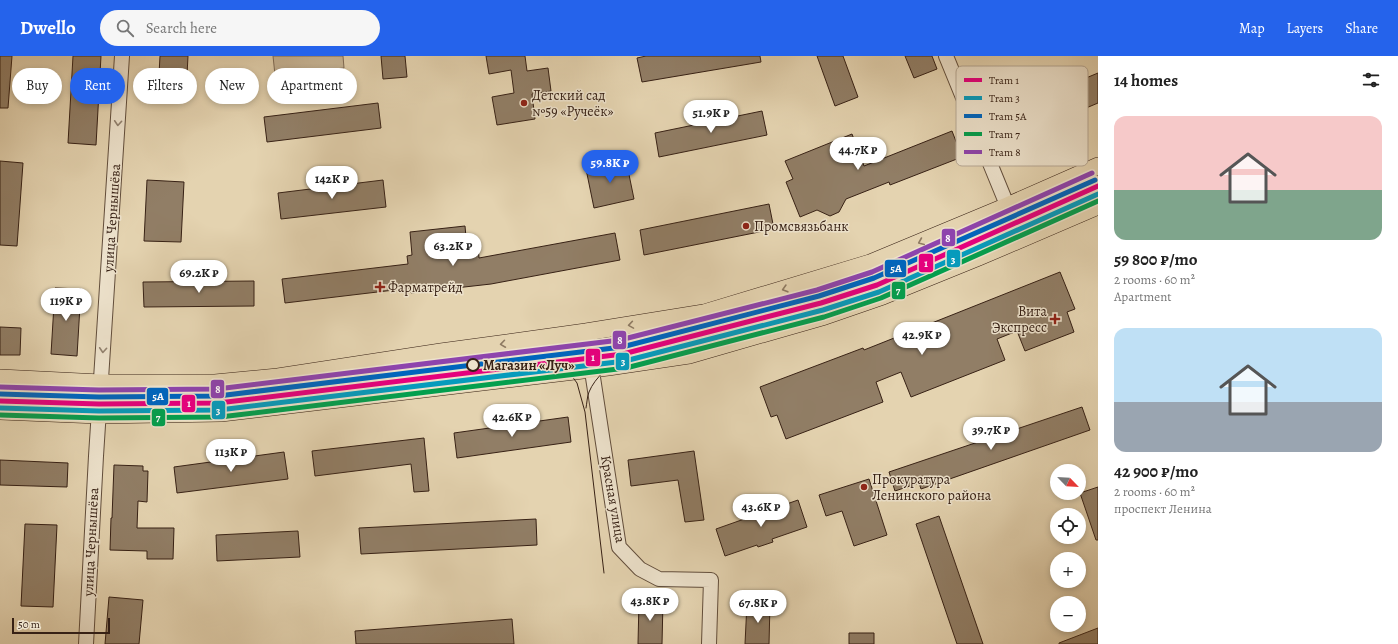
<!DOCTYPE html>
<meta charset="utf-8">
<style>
body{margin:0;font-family:Alegreya,serif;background:#f6f6f6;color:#222;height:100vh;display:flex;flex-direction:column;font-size:15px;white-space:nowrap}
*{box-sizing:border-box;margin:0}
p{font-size:13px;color:#767676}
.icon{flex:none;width:22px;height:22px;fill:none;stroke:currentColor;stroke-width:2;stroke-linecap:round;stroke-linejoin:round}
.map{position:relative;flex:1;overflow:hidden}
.sheet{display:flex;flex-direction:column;background:#fff;width:300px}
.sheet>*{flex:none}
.banner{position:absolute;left:12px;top:12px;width:380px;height:36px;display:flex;gap:8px}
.needle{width:26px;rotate:115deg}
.tools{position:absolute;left:1050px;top:408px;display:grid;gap:8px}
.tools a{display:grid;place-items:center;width:36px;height:36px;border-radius:50%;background:#fff;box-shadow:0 2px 6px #0003;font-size:20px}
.scale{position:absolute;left:12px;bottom:10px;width:98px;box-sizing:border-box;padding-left:4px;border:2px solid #372115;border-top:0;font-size:11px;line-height:14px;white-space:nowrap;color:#372115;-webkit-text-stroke:3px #ede2cc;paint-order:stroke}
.price{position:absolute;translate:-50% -34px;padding:0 9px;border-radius:14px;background:#fff;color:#222;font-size:13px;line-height:26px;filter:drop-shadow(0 1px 2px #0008)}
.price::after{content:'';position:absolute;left:50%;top:24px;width:12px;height:9px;margin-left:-6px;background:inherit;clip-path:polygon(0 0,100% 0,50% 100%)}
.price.active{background:#2563eb;color:#fff}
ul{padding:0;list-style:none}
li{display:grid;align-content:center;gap:8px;height:212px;padding:0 16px}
li span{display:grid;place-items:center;height:124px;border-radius:12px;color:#555}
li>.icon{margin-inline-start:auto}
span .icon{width:72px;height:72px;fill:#fffc;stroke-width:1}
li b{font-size:17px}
h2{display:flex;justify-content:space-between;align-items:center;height:48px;padding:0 16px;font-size:17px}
.tag{padding:0 14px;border-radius:18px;background:#fff;box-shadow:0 2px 6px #0003;font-size:14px;line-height:36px}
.tag.active{background:#2563eb;color:#fff}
header{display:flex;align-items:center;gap:24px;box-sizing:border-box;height:56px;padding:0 20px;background:#2563eb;color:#fff}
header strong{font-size:19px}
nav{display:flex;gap:22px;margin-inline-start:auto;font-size:14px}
.search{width:280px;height:36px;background:#f6f6f6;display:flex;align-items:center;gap:10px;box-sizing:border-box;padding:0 14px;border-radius:22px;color:#767676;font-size:15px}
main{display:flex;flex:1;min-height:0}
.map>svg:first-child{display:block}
.green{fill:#c7b596;stroke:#7f6b56}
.building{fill:#917e66;stroke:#372115}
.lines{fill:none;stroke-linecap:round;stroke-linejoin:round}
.minor-casing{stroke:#624e3c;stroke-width:16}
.major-casing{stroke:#372115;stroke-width:18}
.minor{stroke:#ede2cc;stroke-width:14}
.major{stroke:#e4d3b0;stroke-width:17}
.tram{stroke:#372115;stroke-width:1}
.tram-1-casing{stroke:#ede2cc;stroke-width:8}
.tram-2-casing{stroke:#ede2cc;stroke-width:8}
.tram-3-casing{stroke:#ede2cc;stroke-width:8}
.tram-4-casing{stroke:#ede2cc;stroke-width:8}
.tram-5-casing{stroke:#ede2cc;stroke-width:8}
.tram-1{stroke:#e5007d;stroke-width:5}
.tram-2{stroke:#069bbc;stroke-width:5}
.tram-3{stroke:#0065bd;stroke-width:5}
.tram-4{stroke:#039f4e;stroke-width:5}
.tram-5{stroke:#8e44ad;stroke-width:5}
.oneway{stroke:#928270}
.oneway2{stroke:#8e7a62}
.poi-dot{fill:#8f2418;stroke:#ede2cc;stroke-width:1.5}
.stop-dot{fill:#ede2cc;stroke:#372115;stroke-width:2}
.labels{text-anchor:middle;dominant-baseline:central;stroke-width:3;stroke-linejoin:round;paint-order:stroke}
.poi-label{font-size:14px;fill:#372115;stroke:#ede2cc;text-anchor:start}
.street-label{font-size:14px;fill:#372115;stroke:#ede2cc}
.stop-label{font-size:14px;font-weight:bold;fill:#372115;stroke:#ede2cc;text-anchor:start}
.key{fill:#ede2cc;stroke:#b6a895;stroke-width:1}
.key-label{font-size:11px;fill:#372115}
.line-badge{stroke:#ede2cc;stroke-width:1.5}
.badge-label{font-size:11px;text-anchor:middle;font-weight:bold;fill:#fff}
</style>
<header>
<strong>Dwello</strong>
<div class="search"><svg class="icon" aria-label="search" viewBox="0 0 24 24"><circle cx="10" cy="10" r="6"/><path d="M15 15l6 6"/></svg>Search here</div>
<nav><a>Map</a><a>Layers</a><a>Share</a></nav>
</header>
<main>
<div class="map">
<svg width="1098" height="588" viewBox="0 0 1098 588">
<rect width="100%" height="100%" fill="#e4d3b0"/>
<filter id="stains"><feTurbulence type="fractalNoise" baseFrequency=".005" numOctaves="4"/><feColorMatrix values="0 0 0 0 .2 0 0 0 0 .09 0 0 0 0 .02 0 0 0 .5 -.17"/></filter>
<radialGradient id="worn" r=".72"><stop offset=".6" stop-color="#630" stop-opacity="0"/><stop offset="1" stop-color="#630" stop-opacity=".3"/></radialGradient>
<path class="green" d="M273,0H343L344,12L275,19Z"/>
<path class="building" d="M0,0H12L8,52H0Z
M73,0H101L96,89L68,87Z
M160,0H188L186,38L158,37Z
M381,0H405L407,21L383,23Z
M486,0H525L527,15L548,12L551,35L532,38L535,63L497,69L492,41L514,37L511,14L489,18Z
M646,0H760L761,6L642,26L637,2Z
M817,0H843L858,41L835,50Z
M905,0H932L937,13L914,22Z
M1098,17V47L996,90L985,64Z
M378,47L381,72L267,86L264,61Z
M762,55L767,79L659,101L655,77Z
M952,75L962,101L890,129L889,126L846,143L839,156L830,160L817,154L800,161L786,126L793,123L785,105L852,78L864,110Z
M626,104L634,143L594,152L586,113Z
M0,105L23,107L17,190L0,189Z
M147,124L184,126L181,186L144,185Z
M383,124L386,151L281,163L278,137Z
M769,148L774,173L644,199L640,174Z
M465,170L467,192L478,191L479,202L615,177L620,204L491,228L411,237V232L285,247L282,223L408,208L407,200L412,199L410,176Z
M1060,216L1075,253L1067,256L1074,276L1025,295L1017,275L997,283L1005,304L911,341L901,316L876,326L883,346L786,383L777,359L771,361L760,331L863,292L864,294Z
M254,225V250L144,251L143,226Z
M55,232L81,233L77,300L51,298Z
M0,271L21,272L20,299H0Z
M1082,351L1090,374L921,433L919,427L895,435L889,416Z
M568,361L571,386L457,402L454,377Z
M424,382L429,435L414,436L411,408L315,420L312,395Z
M694,395L704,464L685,466L678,424L631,430L628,404Z
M284,396L288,423L177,437L174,411Z
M0,404L68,407L67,431L0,429Z
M114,409L143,410V415H148L147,446L138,445L137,472H174L173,503H147V495L110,494L111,462H112Z
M869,423L887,479L854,490L842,455L826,460L819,439Z
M1098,431V484H1096L1080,437Z
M798,444L807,471L772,483L773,486L758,491L757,489L725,500L716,473Z
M939,460L983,588H957L916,468Z
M536,463L537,489L361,498L359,472Z
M25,468L57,469L53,551L21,550Z
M298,475L300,501L217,505L216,479Z
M109,541L143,544L139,588H105Z
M639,545H663L662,588H638Z
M747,547H770L769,588H745Z
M512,563L514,588H356L355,575Z
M1098,572V588H1059V587Z
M849,577H874V588H849Z"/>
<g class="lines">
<g class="minor-casing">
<path id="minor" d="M946,0L1021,183
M1064,125L1079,159
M966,167L979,201
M848,214L860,248
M814,224L825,260
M728,250L738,285
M651,266L659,304
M586,276L619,491L640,513L659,523L711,524L709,588
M278,321L282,350
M39,357V324
M86,588L96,400L122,0"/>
</g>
<g class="major-casing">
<path id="major" d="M0,322L101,327H215L278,321L441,296L586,276L704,257L870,207L1007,150L1098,110
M0,355L98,359L221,357L608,311L689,299L825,260L883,240L979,201L1098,150"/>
</g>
<use href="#minor" class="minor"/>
<use href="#major" class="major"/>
<path class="tram" d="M525,301L548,307L568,315L577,327L585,356L604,517
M586,352C587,347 587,341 589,336C595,321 611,309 623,298"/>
<g class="tram-1-casing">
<path id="tram-1" d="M0,345L99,348L218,347L623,298L821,247L877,229L1098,130"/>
</g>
<g class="tram-2-casing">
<path id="tram-2" d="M0,352L99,355L219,354L625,305L823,254L879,236L1098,138"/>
</g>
<g class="tram-3-casing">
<path id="tram-3" d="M0,338L99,341L218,340L622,291L819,240L874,222L1095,124"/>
</g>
<g class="tram-4-casing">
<path id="tram-4" d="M0,359L99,362L220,361L626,312L824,261L881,242L1098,145"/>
</g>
<g class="tram-5-casing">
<path id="tram-5" d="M0,331L99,334L217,333L620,284L817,234L872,216L1092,117"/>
</g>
<use href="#tram-1" class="tram-1"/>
<use href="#tram-2" class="tram-2"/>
<use href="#tram-3" class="tram-3"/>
<use href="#tram-4" class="tram-4"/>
<use href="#tram-5" class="tram-5"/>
</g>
<defs><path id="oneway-chevron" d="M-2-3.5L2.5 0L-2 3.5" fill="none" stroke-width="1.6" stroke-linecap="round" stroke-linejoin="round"/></defs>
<g class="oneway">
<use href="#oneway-chevron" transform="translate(118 67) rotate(94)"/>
<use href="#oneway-chevron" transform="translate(103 294) rotate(94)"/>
</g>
<g class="oneway2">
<use href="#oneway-chevron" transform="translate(921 186) rotate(157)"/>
<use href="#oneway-chevron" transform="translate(785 233) rotate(164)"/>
<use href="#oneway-chevron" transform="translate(631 269) rotate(171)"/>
<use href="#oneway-chevron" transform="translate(503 288) rotate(172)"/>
</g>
<g class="poi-dot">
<circle cx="524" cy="47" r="4"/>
<circle cx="746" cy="170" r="4"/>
<path d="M378 225h4v4h4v4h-4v4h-4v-4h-4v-4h4z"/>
<path d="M1053 257h4v4h4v4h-4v4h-4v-4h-4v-4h4z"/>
<circle cx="864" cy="431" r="4"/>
</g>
<circle class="stop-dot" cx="473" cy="309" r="6"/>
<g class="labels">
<g class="poi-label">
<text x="532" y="39">Детский сад<tspan x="532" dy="16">№59 «Ручеёк»</tspan></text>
<text x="754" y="170">Промсвязьбанк</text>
<text x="388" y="231">Фарматрейд</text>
<text x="1047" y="255" text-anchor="end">Вита<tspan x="1047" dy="16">Экспресс</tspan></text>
<text x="872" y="423">Прокуратура<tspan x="872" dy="16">Ленинского района</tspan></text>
</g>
<g class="street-label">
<text transform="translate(112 162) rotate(-86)">улица Чернышёва</text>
<text transform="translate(613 443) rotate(80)">Красная улица</text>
<text transform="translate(91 486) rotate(-87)">улица Чернышёва</text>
</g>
<g class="stop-label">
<text x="483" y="309">Магазин «Луч»</text>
</g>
</g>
<rect x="956" y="10" width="132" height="100" rx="6" class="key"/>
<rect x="964" y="22" width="18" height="4" fill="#e5007d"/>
<rect x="964" y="40" width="18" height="4" fill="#069bbc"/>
<rect x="964" y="58" width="18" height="4" fill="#0065bd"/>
<rect x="964" y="76" width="18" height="4" fill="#039f4e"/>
<rect x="964" y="94" width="18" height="4" fill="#8e44ad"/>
<g class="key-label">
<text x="989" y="28">Tram 1</text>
<text x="989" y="46">Tram 3</text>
<text x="989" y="64">Tram 5А</text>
<text x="989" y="82">Tram 7</text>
<text x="989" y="100">Tram 8</text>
</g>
<g class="line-badge">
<rect x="941" y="172" width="15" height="19" rx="4" fill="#8e44ad"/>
<rect x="946" y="193" width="15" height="19" rx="4" fill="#069bbc"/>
<rect x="918" y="197" width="16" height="20" rx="4" fill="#e5007d"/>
<rect x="884" y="203" width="23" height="19" rx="4" fill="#0065bd"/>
<rect x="891" y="225" width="15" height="19" rx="4" fill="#039f4e"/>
<rect x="612" y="274" width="15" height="20" rx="4" fill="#8e44ad"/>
<rect x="585" y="292" width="16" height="19" rx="4" fill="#e5007d"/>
<rect x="615" y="296" width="15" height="19" rx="4" fill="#069bbc"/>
<rect x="210" y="323" width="15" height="20" rx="4" fill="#8e44ad"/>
<rect x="146" y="331" width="23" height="19" rx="4" fill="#0065bd"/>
<rect x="181" y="338" width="15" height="19" rx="4" fill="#e5007d"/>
<rect x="211" y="344" width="15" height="20" rx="4" fill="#069bbc"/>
<rect x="151" y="352" width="15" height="19" rx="4" fill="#039f4e"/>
</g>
<g class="badge-label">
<text x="948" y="186">8</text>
<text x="953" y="207">3</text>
<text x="926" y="211">1</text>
<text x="896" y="216">5А</text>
<text x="898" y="238">7</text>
<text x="620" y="288">8</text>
<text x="593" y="305">1</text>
<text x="623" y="309">3</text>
<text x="218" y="337">8</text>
<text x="158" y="344">5А</text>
<text x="189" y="351">1</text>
<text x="218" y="358">3</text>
<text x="158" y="365">7</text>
</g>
<rect width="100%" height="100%" filter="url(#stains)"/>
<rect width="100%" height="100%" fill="url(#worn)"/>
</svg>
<div class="tools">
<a><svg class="needle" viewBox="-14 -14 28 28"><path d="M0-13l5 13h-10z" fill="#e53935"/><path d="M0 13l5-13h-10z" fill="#767676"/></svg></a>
<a><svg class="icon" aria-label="locate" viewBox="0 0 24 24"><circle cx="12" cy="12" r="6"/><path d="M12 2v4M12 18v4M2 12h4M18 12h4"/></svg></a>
<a>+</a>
<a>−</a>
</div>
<div class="scale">50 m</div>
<b class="price" style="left:711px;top:78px">51.9K ₽</b>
<b class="price" style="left:858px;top:115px">44.7K ₽</b>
<b class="price active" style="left:610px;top:128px">59.8K ₽</b>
<b class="price" style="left:332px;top:144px">142K ₽</b>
<b class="price" style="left:453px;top:211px">63.2K ₽</b>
<b class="price" style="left:199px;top:238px">69.2K ₽</b>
<b class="price" style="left:66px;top:266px">119K ₽</b>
<b class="price" style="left:922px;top:300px">42.9K ₽</b>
<b class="price" style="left:512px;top:382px">42.6K ₽</b>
<b class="price" style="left:991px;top:395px">39.7K ₽</b>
<b class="price" style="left:231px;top:417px">113K ₽</b>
<b class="price" style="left:761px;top:472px">43.6K ₽</b>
<b class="price" style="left:650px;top:566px">43.8K ₽</b>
<b class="price" style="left:758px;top:568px">67.8K ₽</b>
<div class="banner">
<a class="tag">Buy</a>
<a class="tag active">Rent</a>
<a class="tag">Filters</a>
<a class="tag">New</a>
<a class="tag">Apartment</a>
</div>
</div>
<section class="sheet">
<h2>14 homes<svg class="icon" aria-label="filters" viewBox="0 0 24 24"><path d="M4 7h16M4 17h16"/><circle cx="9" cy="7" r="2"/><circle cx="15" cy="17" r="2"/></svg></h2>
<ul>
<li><span style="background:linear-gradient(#f6c9c9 60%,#7fa58c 0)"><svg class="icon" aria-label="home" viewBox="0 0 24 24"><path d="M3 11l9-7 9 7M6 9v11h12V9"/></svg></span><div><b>59 800 ₽/mo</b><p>2 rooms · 60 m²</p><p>Apartment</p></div></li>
<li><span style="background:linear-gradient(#bfe0f5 60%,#9aa5b1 0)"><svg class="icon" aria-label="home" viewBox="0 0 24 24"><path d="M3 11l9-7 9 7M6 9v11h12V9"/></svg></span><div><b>42 900 ₽/mo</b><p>2 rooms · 60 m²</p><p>проспект Ленина</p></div></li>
</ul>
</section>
</main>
